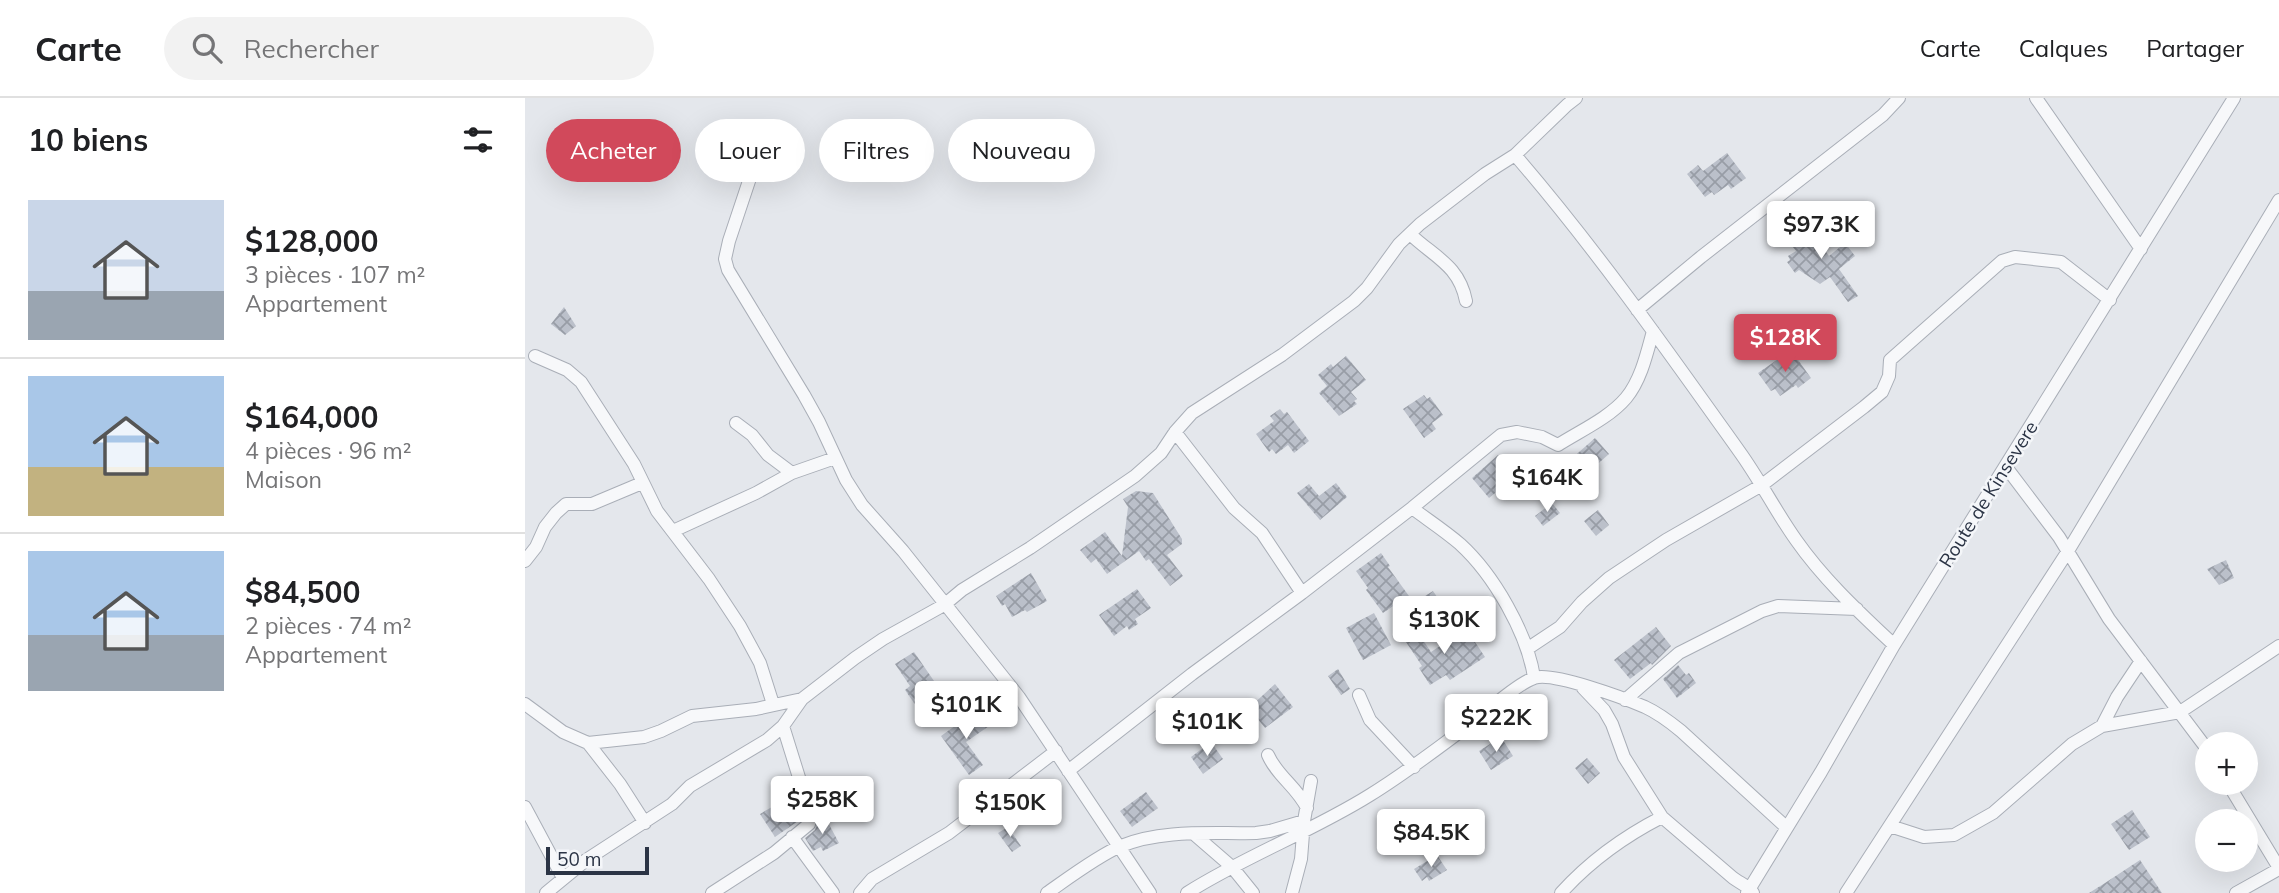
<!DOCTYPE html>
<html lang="fr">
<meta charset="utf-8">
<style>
body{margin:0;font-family:Mulish,sans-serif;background:#f2f2f2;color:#202124;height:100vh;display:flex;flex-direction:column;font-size:26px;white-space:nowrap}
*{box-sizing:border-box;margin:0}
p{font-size:23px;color:#757577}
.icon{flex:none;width:38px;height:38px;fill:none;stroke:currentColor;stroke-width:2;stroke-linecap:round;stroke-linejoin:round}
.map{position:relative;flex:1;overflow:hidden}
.panel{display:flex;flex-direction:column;background:#fff;width:525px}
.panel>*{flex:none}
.banner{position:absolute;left:21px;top:21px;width:665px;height:63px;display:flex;gap:14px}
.buttons{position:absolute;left:1670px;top:634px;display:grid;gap:14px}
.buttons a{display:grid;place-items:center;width:63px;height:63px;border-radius:50%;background:#fff;box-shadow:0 7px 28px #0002;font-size:35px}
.scale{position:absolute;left:21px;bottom:18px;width:103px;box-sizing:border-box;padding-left:7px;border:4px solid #2b3445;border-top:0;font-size:19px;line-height:24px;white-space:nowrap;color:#2b3445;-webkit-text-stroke:5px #f4f6f9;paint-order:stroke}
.price{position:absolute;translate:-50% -60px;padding:0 16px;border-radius:7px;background:#fff;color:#222;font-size:23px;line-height:46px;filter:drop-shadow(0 2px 4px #0008)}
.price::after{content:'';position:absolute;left:50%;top:42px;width:21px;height:16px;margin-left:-10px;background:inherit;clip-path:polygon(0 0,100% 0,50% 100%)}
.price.active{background:#d1495b;color:#fff}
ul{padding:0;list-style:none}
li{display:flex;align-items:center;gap:21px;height:175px;padding:0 28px}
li+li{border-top:2px solid #e0e0e0}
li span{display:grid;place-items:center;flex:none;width:196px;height:140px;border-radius:0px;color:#555}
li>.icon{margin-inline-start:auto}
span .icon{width:84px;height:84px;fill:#fffc;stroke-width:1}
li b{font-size:30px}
h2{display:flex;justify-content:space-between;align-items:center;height:84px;padding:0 28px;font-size:30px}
.chip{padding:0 24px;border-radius:32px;background:#fff;box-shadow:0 7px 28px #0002;font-size:24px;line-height:63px}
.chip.active{background:#d1495b;color:#fff}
header{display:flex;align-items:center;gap:42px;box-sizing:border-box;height:98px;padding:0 35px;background:#fff;border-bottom:2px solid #e0e0e0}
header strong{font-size:33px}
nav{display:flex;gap:38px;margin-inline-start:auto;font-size:24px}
.search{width:490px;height:63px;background:#f2f2f2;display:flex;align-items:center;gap:18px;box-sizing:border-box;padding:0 24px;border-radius:38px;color:#757577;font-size:26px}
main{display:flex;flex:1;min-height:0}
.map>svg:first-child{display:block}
.building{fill:url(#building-cross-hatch)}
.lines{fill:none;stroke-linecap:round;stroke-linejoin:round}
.street-casing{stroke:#a9aeb7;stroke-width:14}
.street{stroke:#f7f8fa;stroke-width:12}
.labels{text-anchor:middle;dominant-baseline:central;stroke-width:5;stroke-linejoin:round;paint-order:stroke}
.street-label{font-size:19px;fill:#2b3445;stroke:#f4f6f9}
</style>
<header>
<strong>Carte</strong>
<div class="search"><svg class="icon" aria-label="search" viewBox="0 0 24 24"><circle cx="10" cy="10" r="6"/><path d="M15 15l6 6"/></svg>Rechercher</div>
<nav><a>Carte</a><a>Calques</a><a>Partager</a></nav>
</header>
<main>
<section class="panel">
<h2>10 biens<svg class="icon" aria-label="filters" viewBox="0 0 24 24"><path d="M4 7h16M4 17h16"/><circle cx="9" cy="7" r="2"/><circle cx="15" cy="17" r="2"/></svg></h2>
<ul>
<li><span style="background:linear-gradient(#c9d6e8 65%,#9aa5b1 0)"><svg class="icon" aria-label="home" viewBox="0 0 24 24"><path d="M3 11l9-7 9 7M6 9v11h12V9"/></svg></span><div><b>$128,000</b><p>3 pièces · 107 m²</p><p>Appartement</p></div></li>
<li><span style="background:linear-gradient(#a9c7e8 65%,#c2b280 0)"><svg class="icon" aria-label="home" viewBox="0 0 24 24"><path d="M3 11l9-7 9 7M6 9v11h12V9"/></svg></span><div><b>$164,000</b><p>4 pièces · 96 m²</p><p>Maison</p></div></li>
<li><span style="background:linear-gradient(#a9c7e8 60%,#9aa5b1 0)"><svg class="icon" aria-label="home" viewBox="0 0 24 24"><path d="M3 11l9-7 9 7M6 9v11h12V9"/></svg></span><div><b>$84,500</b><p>2 pièces · 74 m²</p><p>Appartement</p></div></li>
</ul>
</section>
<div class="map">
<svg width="1754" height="795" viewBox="0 0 1754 795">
<defs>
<pattern id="building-cross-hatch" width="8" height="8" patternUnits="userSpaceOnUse" patternTransform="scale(1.75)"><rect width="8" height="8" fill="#bbc0ca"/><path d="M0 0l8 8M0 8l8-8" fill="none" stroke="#989da6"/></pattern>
</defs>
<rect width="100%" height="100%" fill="#e4e7ec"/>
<path class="building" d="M1202,55L1221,80L1206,91L1203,87L1189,97L1187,94L1180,99L1162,76L1173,67L1178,73Z
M1275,125L1285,139L1289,138L1304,158L1320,145L1330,158L1314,171L1333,198L1323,204L1305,179L1295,186L1274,172L1270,175L1262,164L1265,162L1263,158L1271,153L1267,148L1272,144L1266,135L1268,134L1266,131Z
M39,209L51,228L40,237L26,226Z
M1266,252L1286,280L1273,290L1271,287L1255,298L1250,291L1246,293L1233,275Z
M821,258L841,282L826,294L832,301L829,303L832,306L814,318L794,295L802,288L793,277L806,266L808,269Z
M899,297L902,301L905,299L918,317L907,325L911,331L899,340L878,311Z
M755,311L759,316L762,314L784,343L769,355L763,347L751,356L747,351L744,354L731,336L749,323L745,318Z
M1070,340L1084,356L1059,378L1045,362Z
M973,357L991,378L964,400L947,380Z
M811,385L822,399L795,422L772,395L784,386L794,398Z
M611,393L628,395L657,441V446L642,457L658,478L645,488L624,461L621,463L614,453L582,476L571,461L566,465L555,452L580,434L597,458L603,409L598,401Z
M1027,405L1035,415L1018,428L1010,418Z
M1073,412L1084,427L1071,438L1059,423Z
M856,455L865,468L863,469L889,505L908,493L921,512L892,530L874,504L858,515L841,492L843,490L831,473Z
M1701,462L1709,480L1694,487L1682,471Z
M506,475L522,503L502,514L500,512L487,519L480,506L477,508L471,498Z
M612,491L626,510L610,521L613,526L604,532L602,528L589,538L574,517Z
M849,515L866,547L838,562L821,530Z
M1131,529L1146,548L1127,567L1126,565L1105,581L1089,562Z
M890,530L906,554L936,534L938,539L944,535L960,559L925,582L921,577L905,587L894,570L897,568L877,538Z
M389,554L418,596L394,612L380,592L385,588L370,566Z
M1153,567L1161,577L1164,575L1171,585L1152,600L1138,581Z
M813,571L825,591L816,597L803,578Z
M750,586L768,609L740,630L724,610Z
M452,612L464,628L441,644L458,667L444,677L416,638Z
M976,639L988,658L966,672L954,653Z
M686,644L698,661L678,676L666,659Z
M1062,660L1075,675L1063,686L1050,670Z
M621,694L633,710L607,729L595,713Z
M270,700L276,721L250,739L235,716L252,706L254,710Z
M1607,712L1625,739L1604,752L1586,726Z
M299,717L314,745L298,753L296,749L288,753L280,740L290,732L294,720Z
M483,729L496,748L487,754L473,735Z
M912,757L922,772L904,783L902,779L897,783L889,771Z
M1615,762L1637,795H1564L1580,785Z"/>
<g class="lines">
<g class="street-casing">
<path id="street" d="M1511,0L1616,151
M990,57C1071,151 1142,252 1214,353C1235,382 1251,414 1271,442C1299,482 1334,514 1369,547
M226,77L204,143L200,161L203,172L279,297L294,324L321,382L337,407L378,453L494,599L625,795
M885,136C909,159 934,167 941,203
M1112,212L1176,159L1358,17L1374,0
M10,258L42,272L56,284L109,366L132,413L184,481L215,528L235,565L248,606
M211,325L227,337L243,357L267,375
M650,334L709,410L737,435L777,495
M1481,369L1534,439L1584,521L1682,651
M887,410C903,422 920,433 935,446C969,477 1002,535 1009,579
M148,433L231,395L267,375L310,360
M0,463L11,449L20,429L31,415L41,406H67L117,385
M1002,551L1035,529L1057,504L1084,480L1141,442L1237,387L1339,309L1357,294L1364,278L1365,262L1477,163L1490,159L1536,164L1585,202
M1058,590L1079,612L1087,626L1099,659L1137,719L1207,779C1214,785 1224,788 1228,795
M834,597L845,622L889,669
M1100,602L1154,555L1237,513L1253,508L1332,511
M0,606L38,634L63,645L119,639L136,633L167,618L231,611L277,601
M1577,628L1592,599L1616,563
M63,645L95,686L120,725
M743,657C752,678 772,689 782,710
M543,673L667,576L777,495L887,410L976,337L992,334L1017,339L1033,347C1055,333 1084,320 1101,300C1116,282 1122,255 1128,233
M1702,684L1754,770
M0,709L38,780
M1365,728L1399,739L1429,737L1468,715L1547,646L1577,628L1655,614L1754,548
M670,737L707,769L728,795
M267,739L308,795
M21,795L61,762L147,706L165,688L242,642L258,628L277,601L330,560L358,541L419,507L437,492L505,450L610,378L636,355L650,334L667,315L757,257L829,203L842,190L874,146L895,126L960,76L990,57L1042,7L1051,0
M187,795L249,755L284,726L286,718L258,628
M335,795L347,781L424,735L531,653
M522,795C542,781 574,757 596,748C637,731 687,736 731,735L745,733L779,723
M662,795C720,758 786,734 845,697C884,673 920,645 957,617C969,607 994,585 1009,580C1027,573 1101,601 1120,609C1133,615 1145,624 1156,633L1261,729
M767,795L776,761L779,723L786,683
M1036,795C1064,764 1100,738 1137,719
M1222,795L1296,674L1369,547L1709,0
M1321,795L1543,453L1754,102
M1711,795L1754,771"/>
</g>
<use href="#street" class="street"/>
</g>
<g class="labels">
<g class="street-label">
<text transform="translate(1463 396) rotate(-58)">Route de Kinsevere</text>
</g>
</g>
</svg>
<div class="buttons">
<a>+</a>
<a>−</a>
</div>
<div class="scale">50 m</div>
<b class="price" style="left:1296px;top:163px">$97.3K</b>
<b class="price active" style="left:1260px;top:276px">$128K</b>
<b class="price" style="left:1022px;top:416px">$164K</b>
<b class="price" style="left:919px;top:558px">$130K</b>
<b class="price" style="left:441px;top:643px">$101K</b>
<b class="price" style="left:971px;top:656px">$222K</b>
<b class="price" style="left:682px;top:660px">$101K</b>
<b class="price" style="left:297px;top:738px">$258K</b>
<b class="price" style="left:485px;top:741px">$150K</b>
<b class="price" style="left:906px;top:771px">$84.5K</b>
<div class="banner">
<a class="chip active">Acheter</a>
<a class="chip">Louer</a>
<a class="chip">Filtres</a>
<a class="chip">Nouveau</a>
</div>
</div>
</main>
